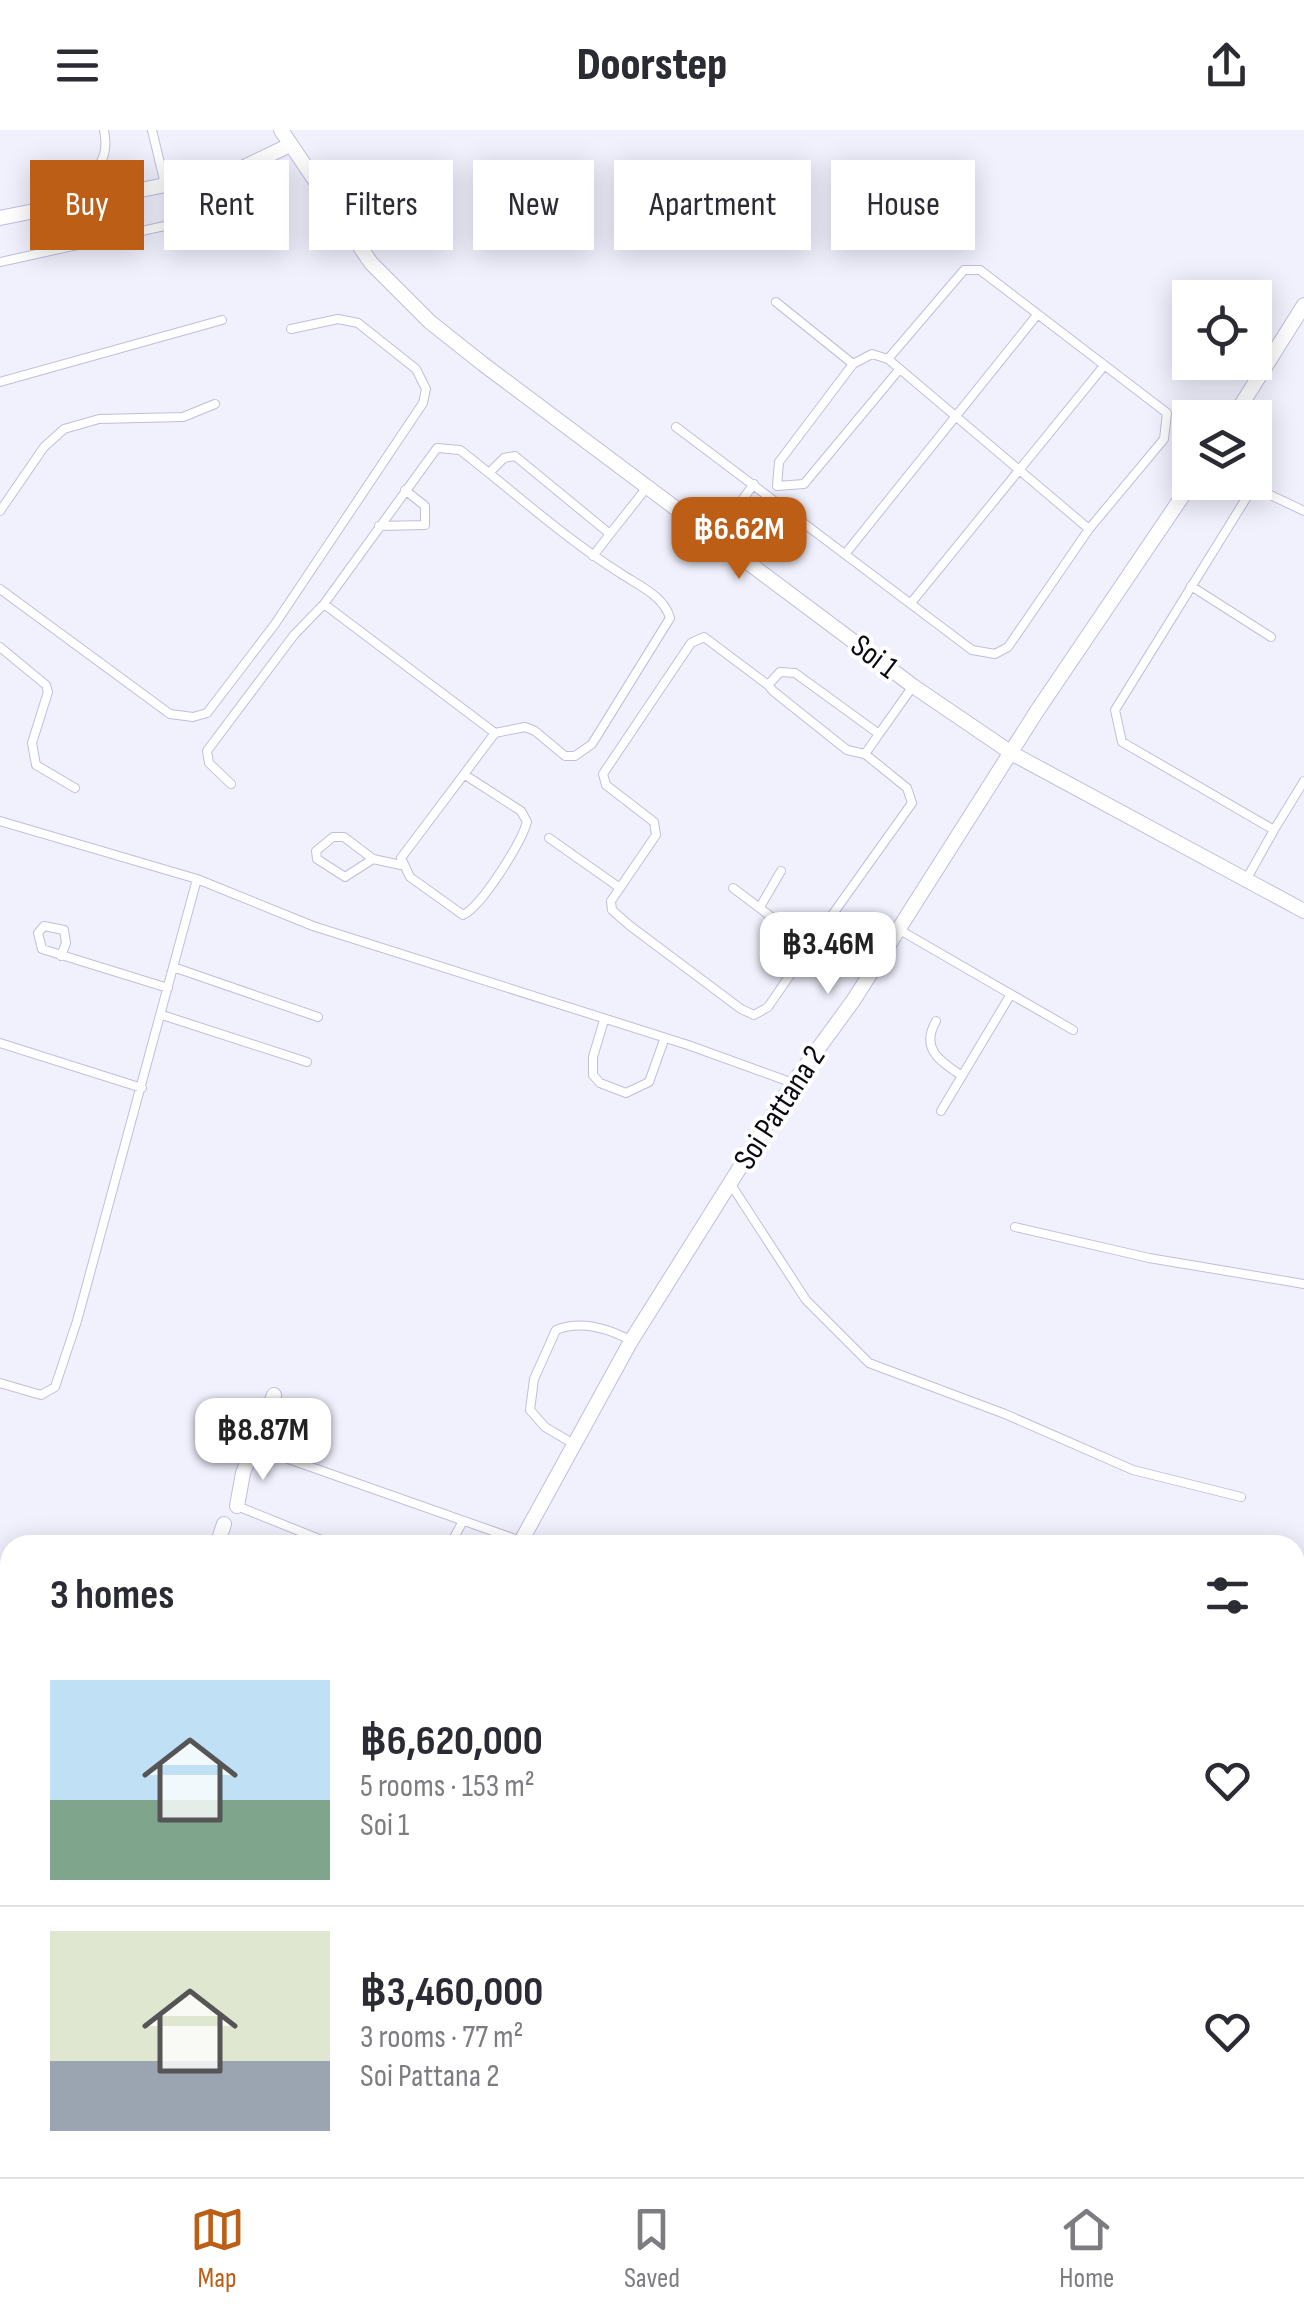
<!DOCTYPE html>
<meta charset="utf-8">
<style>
body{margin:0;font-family:"Sofia Sans Condensed",sans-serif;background:#f7f7f7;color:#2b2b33;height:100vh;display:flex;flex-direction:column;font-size:38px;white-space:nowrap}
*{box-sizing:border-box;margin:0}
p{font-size:32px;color:#7c7c81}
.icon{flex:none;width:55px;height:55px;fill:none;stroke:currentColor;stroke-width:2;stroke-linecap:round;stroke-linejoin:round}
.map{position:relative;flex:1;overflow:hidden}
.drawer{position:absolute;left:0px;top:1405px;width:1305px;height:642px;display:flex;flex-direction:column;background:#fff;border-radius:30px 30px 0 0;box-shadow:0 5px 25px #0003}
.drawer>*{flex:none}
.guide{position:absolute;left:30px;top:30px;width:1245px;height:90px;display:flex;gap:20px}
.controls{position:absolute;left:1172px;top:150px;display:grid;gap:20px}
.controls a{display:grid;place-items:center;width:100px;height:100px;border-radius:0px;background:#fff;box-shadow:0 5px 25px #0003;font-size:50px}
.price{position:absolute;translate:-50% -85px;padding:0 22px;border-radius:20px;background:#fff;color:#222;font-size:32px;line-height:65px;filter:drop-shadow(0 2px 5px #0008)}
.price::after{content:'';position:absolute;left:50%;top:60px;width:30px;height:22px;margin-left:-15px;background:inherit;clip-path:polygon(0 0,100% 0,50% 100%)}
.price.active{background:#bd5e16;color:#fff}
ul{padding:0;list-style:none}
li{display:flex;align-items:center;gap:30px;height:250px;padding:0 50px}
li+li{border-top:2px solid #e1e1e2}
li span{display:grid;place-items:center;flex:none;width:280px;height:200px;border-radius:0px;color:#555}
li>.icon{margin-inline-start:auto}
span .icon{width:120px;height:120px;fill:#fffc;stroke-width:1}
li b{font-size:42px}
h2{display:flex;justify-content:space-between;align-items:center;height:120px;padding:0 50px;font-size:42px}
.chip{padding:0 35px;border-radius:0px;background:#fff;box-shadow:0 5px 25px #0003;font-size:35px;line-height:90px}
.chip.active{background:#bd5e16;color:#fff}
header{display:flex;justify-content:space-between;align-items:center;height:130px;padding:0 50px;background:#fff;font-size:45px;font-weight:800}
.tab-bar{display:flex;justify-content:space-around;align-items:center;height:140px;border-top:2px solid #e1e1e2;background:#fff;font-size:28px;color:#7c7c81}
.tab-bar a{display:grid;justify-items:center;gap:5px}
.tab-bar .active{color:#bd5e16}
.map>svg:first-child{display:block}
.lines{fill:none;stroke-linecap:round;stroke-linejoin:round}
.lane-casing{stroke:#bfbede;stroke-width:10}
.street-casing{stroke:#bfbede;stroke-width:16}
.lane{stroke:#fff;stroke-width:8}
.street{stroke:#fff;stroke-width:14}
.labels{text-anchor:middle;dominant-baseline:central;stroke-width:8;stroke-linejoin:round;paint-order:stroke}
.street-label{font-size:32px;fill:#0b0a14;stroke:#fff}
</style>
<header><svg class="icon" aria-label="menu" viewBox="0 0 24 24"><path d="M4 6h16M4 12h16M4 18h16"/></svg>Doorstep<svg class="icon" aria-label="share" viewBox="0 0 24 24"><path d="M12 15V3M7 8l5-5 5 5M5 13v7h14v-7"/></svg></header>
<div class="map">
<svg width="1304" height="2047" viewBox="0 0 1304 2047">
<rect width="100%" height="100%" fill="#f1f1fe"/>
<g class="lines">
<g class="lane-casing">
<path id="lane" d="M152,0L165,54
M48,47L94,45
M92,114C89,97 80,76 87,59C96,34 110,31 104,0
M0,132L224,83L257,88L267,98
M776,172L853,234
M898,241L804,354L777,356L779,332L853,234L872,224L888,229L1089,399
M0,252L222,190
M676,297L972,520L995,524L1008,517L1089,399L1164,309L1167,283L980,140H964L888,229
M489,343L504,328L515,326L610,404L593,426
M0,381L44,317L64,299L99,289L183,287L215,274
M1304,381L1260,360L1250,362L1115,580L1122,612L1274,700L1304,651
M379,396L425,395V376L405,360
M610,404L648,356
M715,406L754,354
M846,423L1037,185
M1191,456L1271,507
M0,459L170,584L193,587L207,583L275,494L423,273L426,259L416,239L358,193L338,189L291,199
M911,473L1103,237
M0,517L46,555L48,562L32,613L36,635L75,658
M780,542L795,543L879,604L865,624L847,620L773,561L768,555Z
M768,555L704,507L691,513L603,644L606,655L654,692L656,705L611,771L612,780L629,795L741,879L754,885L768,877L810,816
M879,604L913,556
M465,645L521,681L527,692C521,713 482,776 463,785L410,747L401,728L495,603
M231,654L209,633L207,621L294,505L324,474L437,318L460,320C513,361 563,407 620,443C638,455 664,466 670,488L592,614L575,626H565L535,601L525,597L495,603L324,474
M0,691L197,749L313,796L688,915L793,953
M549,708L620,758
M373,729L345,747L317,729L316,721L333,707H344L373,729L401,735
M1246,750L1274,700
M733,758L810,816L912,673L907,658L865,624
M760,777L781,741
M898,799L1073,900
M61,826L66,813L64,800L44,796L38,803L42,819L168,858
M173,837L318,887
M162,885L307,932
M604,890L593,927V945L600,953L626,963L649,952L664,910
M936,891C920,919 940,931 962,946
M0,913L142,958
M941,981L1011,864
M730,1053L806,1170L869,1233L1005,1284L1133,1340L1241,1367
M1015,1097L1149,1128L1304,1154
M0,1253L41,1265L55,1257L77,1191L197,749
M572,1313L545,1297L530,1280L534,1249L556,1200C580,1190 609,1198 631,1211
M257,1318L521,1411
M237,1376L334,1415
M159,1415L172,1411L194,1415
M450,1415L463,1391
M0,1486L10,1489
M1295,1634L1304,1636
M1295,1676L1304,1679
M0,1856L10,1860
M1295,1883L1304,1885
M1295,2018L1304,2021
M1001,2047L1003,2038"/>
</g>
<g class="street-casing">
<path id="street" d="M281,0L371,133L430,192L483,234L913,556L1013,624L1304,781
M0,88L236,41L290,15
M1233,288L1304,175
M237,1376L243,1343L274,1265
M217,1415L224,1394
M519,1415L631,1211L793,953L853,871L1037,581L1192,352
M0,1956L10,1929
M1263,2047L1265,2038"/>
</g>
<use href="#lane" class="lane"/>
<use href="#street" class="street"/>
</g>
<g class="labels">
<g class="street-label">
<text transform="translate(874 527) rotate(37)">Soi 1</text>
<text transform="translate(780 978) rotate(-57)">Soi Pattana 2</text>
</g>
</g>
</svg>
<div class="controls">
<a><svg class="icon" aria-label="locate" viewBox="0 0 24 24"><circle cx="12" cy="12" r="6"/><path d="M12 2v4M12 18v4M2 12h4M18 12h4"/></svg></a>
<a><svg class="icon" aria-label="layers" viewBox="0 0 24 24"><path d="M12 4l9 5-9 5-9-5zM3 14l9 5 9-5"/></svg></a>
</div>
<b class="price active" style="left:739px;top:452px">฿6.62M</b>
<b class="price" style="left:828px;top:867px">฿3.46M</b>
<b class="price" style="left:263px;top:1353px">฿8.87M</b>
<div class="guide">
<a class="chip active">Buy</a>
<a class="chip">Rent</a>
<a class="chip">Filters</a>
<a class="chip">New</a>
<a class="chip">Apartment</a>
<a class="chip">House</a>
</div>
<section class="drawer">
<h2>3 homes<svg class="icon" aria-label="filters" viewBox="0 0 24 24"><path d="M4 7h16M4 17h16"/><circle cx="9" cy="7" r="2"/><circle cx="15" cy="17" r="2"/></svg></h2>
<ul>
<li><span style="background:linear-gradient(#bfe0f5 60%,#7fa58c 0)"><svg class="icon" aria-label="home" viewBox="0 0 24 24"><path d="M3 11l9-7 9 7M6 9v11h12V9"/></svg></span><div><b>฿6,620,000</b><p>5 rooms · 153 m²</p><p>Soi 1</p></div><svg class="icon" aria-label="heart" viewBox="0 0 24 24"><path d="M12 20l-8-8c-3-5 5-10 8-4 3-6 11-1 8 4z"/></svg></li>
<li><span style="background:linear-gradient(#dfe7d0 65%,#9aa5b1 0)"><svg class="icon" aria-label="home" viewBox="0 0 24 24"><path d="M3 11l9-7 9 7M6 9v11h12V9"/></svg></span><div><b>฿3,460,000</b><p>3 rooms · 77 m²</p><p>Soi Pattana 2</p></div><svg class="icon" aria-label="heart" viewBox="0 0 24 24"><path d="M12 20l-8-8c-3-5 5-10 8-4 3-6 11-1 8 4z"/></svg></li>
</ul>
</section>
</div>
<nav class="tab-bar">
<a class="active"><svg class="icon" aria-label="map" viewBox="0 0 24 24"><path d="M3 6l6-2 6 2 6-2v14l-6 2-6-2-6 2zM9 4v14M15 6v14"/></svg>Map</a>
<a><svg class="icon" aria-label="saved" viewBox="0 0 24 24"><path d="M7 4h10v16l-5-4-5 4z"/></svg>Saved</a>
<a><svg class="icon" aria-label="home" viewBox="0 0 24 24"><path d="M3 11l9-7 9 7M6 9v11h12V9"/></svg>Home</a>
</nav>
